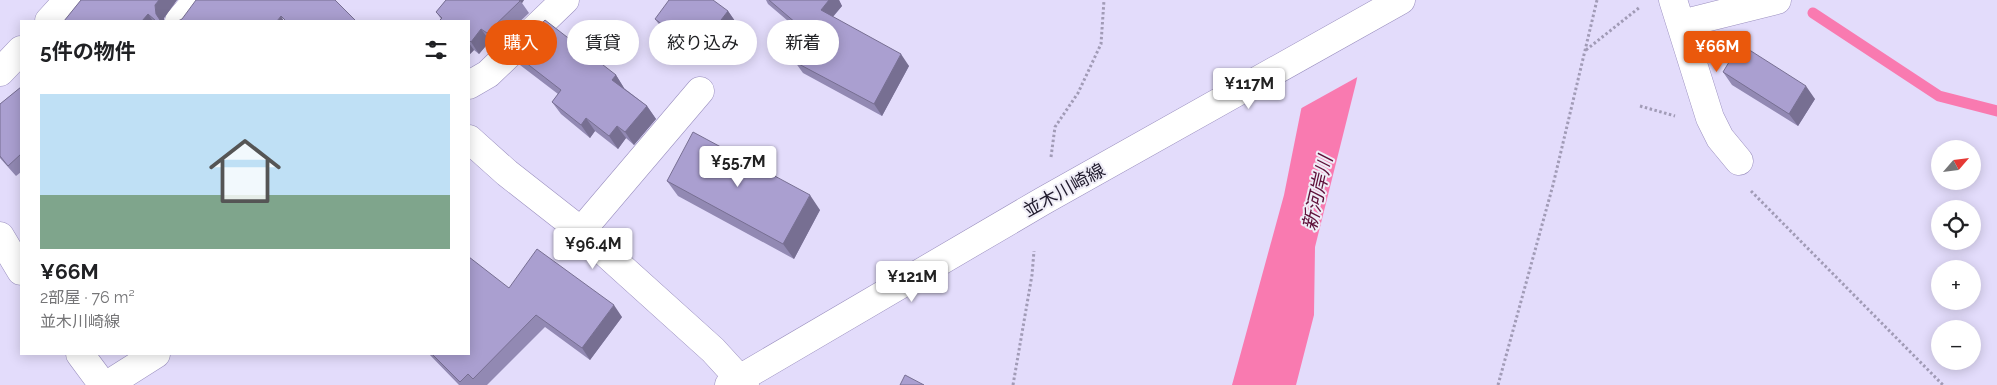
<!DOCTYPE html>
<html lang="ja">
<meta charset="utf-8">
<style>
body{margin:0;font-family:Raleway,"Noto Sans JP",sans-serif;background:#f6f6f6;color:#202124;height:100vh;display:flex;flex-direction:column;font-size:19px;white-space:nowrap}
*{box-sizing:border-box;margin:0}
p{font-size:16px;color:#757577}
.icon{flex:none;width:28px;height:28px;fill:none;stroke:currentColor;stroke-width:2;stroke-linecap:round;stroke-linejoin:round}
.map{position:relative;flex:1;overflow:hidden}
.sheet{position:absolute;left:20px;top:20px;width:450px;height:335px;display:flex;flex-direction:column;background:#fff;border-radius:0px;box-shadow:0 2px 12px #0003}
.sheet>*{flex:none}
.banner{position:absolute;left:485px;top:20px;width:475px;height:45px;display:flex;gap:10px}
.needle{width:32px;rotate:62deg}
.tools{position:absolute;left:1931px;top:140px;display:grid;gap:10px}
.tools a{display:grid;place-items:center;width:50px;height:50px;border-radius:50%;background:#fff;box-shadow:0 2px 12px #0003;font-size:25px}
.price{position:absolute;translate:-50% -42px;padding:0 11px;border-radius:5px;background:#fff;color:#222;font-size:16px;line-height:32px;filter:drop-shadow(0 1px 2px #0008)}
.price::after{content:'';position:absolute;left:50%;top:30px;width:15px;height:11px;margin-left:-8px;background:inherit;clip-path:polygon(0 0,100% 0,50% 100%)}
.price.current{background:#ea580c;color:#fff}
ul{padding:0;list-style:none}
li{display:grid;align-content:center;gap:10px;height:265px;padding:0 20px}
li+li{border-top:1px solid #e0e0e0}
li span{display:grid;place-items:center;height:155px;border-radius:0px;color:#555}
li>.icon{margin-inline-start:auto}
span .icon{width:90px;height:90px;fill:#fffc;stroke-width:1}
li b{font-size:21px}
h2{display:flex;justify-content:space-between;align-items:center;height:60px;padding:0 20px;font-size:21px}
.tag{padding:0 18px;border-radius:22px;background:#fff;box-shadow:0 2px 12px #0003;font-size:18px;line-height:45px}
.tag.current{background:#ea580c;color:#fff}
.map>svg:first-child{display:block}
.water{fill:#f97ab0}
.pier{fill:#e3dcfb}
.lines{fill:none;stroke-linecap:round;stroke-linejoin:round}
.stream{stroke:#f97ab0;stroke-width:11}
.minor-casing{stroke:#9a8fbf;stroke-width:29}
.major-casing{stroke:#9a8fbf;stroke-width:29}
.path{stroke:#a19bb6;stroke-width:3;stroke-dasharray:2.5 2.5;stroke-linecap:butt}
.minor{stroke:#fff;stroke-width:28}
.major{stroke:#fff;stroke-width:28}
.wall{fill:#9289b3}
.shaded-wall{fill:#776f92}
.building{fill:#aa9fd0;stroke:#776f92}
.labels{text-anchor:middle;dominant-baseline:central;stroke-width:4;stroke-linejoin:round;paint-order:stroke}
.street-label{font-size:18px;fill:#201b2d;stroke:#efedf7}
.water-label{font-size:19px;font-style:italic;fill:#5e0f38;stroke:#efedf7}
</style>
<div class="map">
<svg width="1997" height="385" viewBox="0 0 1997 385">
<rect width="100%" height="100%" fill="#e3dcfb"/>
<path class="water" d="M1323,0H1373L1356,83L1315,247L1314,315L1296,385H1232L1284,195Z"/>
<path class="pier" d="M1321,0H1376L1361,75L1298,110Z"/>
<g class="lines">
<path class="stream" d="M1813,13L1939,96L1997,111"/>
<g class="minor-casing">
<path id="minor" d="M1673,0L1710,118L1720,138L1739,161
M49,21L68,0
M179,21L197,0
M1681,24L1777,0
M0,72L21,50
M469,85L488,74L565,0
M469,139L507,173L581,231L713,350L745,385
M581,231L700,91
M0,236L21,271
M80,354L103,385
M107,385L156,354"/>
</g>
<g class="major-casing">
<path id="major" d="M729,385L1043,201L1401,0"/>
</g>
<path class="path" d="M1586,50L1640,7
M1640,106L1675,116
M1051,157L1055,127L1078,93L1101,44L1104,0
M1751,191L1943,385
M1013,385L1032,275L1034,251
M1498,385L1553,185L1597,0"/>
<use href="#minor" class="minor"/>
<use href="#major" class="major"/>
</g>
<path class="wall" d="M81,0H177L164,18V21H64Z
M446,0H524L522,3L529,13L495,45L490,41L479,54L474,50L469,55V21L441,19L436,12Z
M766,0H839L842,6L833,17L909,66L882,116L803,73L795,62L808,38L768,4Z
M728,11L737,24L706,63L664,31L655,19Z
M512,52L616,75L624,88L647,106L656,119L634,145L626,138L618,149L595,131L590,138L561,114L552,102L558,94L520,65Z
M1723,72L1815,99L1798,126L1732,85Z
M21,87V172L16,176L0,158V104Z
M667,181L820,210L794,259L678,196Z
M509,288L622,317L590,360L545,327L487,385H459L429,354H469Z"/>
<path class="shaded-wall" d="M159,0H177L164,18V21H161L156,14L155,5Z
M515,0H524L522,3L520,1Z
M829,0H839L842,6L829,21L821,10Z
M728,11L737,24L706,63L697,51Z
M148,14L153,21H142Z
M281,16L284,21H277Z
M481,29L490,41L479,54L471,42Z
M469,43L474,50L469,55Z
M901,54L909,66L882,116L874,104Z
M616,75L624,88L621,92L612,80Z
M1806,86L1815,99L1798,126L1789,114Z
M647,106L656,119L634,145L625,132Z
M586,118L595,131L590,138L581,125Z
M617,126L626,138L618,149L609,136Z
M810,195L820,210L794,259L783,244Z
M614,305L622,317L590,360L582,348Z"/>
<path class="building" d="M81,0H159L155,5L156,14L160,20L162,21H156L148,14L142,21H64Z
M196,0H335L356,21H286L281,16L277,21H178L182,19Z
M446,0H519L520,1L487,33L481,29L471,42L469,40V21H439L442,18L436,12Z
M669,0H713L728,11L697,51L655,19Z
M769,0H829L821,10L901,54L874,104L795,62L810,35Z
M545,20L616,75L612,80L647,106L625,132L617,126L609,136L586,118L581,125L552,102L561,90L512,52Z
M1740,44L1806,86L1789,114L1723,72Z
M21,87V154L8,166L0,156V104Z
M693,132L810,195L783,244L667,181Z
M537,249L614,305L582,348L536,315L473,379L468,374L460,382L432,354H469V257L509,288Z
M905,375L924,385H900Z"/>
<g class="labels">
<g class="street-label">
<text transform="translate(1064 190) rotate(-29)">並木川崎線</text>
</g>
<g class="water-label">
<text transform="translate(1317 193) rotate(-77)">新河岸川</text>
</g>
</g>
</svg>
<div class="tools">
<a><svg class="needle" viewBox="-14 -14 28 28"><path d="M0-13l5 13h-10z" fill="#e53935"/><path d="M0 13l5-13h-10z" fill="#757577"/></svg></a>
<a><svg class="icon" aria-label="locate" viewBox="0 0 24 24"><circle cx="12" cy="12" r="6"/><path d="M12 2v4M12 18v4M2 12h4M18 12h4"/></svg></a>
<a>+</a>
<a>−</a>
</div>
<b class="price current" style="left:1717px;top:73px">¥66M</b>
<b class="price" style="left:1249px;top:110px">¥117M</b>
<b class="price" style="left:738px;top:188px">¥55.7M</b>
<b class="price" style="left:593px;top:270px">¥96.4M</b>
<b class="price" style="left:912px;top:303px">¥121M</b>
<div class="banner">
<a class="tag current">購入</a>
<a class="tag">賃貸</a>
<a class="tag">絞り込み</a>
<a class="tag">新着</a>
</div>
<section class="sheet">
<h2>5件の物件<svg class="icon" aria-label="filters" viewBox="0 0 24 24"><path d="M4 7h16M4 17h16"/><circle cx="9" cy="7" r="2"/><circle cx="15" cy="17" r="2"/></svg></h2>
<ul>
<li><span style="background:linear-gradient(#bfe0f5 65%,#7fa58c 0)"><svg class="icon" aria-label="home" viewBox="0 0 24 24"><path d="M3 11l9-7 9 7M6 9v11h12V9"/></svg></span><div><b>¥66M</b><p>2部屋 · 76 m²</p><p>並木川崎線</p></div></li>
</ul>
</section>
</div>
